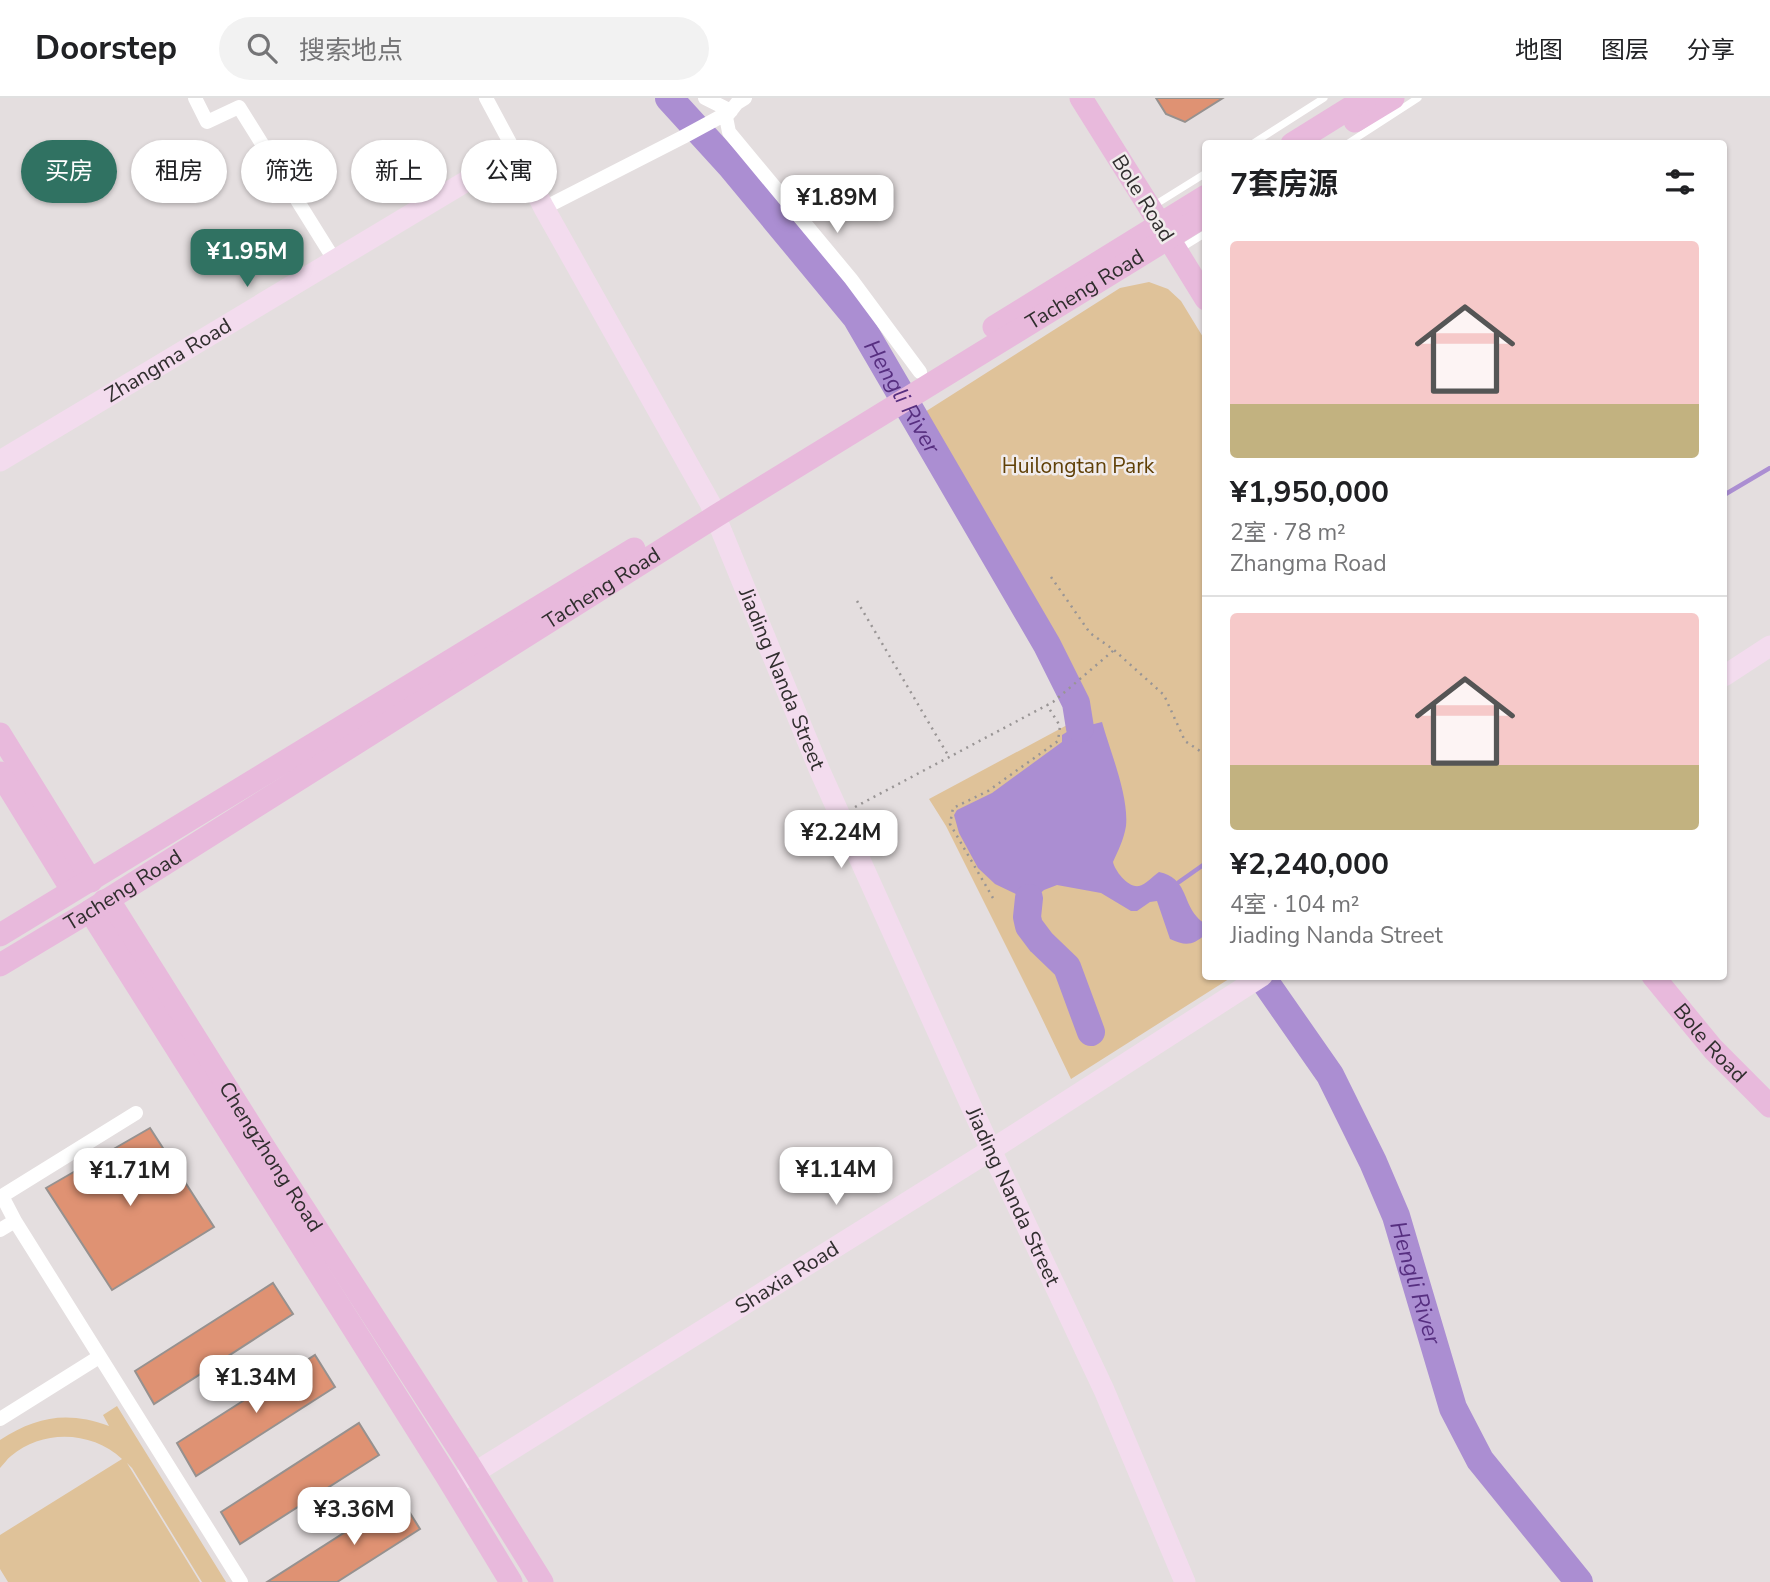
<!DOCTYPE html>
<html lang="zh">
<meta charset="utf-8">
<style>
body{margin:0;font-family:"Nunito Sans","Noto Sans SC",sans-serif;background:#f2f2f2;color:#202124;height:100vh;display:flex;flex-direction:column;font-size:26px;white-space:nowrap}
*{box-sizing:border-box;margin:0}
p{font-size:23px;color:#757577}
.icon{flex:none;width:38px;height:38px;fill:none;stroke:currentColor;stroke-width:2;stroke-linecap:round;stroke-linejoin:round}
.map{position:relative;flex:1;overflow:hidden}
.sheet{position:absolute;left:1202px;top:42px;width:525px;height:840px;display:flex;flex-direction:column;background:#fff;border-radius:7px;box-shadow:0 2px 5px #0004}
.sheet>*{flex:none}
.hud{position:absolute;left:21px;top:42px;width:665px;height:63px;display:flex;gap:14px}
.price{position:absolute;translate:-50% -60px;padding:0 16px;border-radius:14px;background:#fff;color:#222;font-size:23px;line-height:46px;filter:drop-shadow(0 2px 4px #0008)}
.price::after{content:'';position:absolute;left:50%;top:42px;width:21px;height:16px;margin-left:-10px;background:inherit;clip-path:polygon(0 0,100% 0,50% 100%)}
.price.on{background:#307262;color:#fff}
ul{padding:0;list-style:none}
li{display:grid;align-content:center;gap:14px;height:371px;padding:0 28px}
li+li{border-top:2px solid #e0e0e0}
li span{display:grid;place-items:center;height:217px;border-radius:7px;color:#555}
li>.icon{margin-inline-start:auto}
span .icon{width:126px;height:126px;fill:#fffc;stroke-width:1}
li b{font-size:30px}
h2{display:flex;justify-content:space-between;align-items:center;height:84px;padding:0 28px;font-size:30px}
.tag{padding:0 24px;border-radius:32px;background:#fff;box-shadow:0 2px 5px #0004;font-size:24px;line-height:63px}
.tag.on{background:#307262;color:#fff}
header{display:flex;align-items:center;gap:42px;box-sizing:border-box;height:98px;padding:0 35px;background:#fff;border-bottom:2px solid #e0e0e0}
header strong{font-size:33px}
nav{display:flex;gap:38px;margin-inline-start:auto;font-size:24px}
.search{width:490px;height:63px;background:#f2f2f2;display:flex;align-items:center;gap:18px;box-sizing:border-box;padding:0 24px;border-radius:38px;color:#757577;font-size:26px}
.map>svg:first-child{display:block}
.green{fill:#dfc299}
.water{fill:#ab8ed2}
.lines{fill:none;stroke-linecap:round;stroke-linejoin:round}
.stream{stroke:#ab8ed2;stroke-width:4.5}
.river{stroke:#ab8ed2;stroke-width:28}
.building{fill:#df9273;stroke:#96918f;stroke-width:2}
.path{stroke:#999595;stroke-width:2.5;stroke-dasharray:2 5;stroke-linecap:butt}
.lane{stroke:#fff;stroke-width:7}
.street{stroke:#fff;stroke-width:14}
.secondary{stroke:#f3dcee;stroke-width:21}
.primary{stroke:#e8b9dc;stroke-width:23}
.labels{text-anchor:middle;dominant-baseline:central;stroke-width:5;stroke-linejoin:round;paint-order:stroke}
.street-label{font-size:21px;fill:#302e2e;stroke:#f1ecec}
.park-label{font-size:21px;fill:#604007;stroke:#f1ecec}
.water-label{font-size:23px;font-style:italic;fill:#572f80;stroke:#f1ecec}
</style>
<header>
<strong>Doorstep</strong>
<div class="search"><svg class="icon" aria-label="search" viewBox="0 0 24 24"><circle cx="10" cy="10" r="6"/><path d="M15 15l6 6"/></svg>搜索地点</div>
<nav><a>地图</a><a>图层</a><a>分享</a></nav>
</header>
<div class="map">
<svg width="1770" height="1484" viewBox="0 0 1770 1484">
<rect width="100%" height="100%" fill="#e4dedf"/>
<path class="green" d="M1149,184L1168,191L1181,203L1206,244V769L1204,771L1206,773V878L1232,879L1071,981L1037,910L946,728L929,701L1069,626L1060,600L1048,571L906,326L1120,190Z
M117,1308L226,1484H202L132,1370L127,1365L200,1484H8L0,1471V1437L122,1361C92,1333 43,1331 11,1358C7,1361 4,1366 0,1370V1342C37,1318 68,1313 109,1328L103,1317Z"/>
<path class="water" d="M1102,624C1110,653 1129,698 1126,728C1124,741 1118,753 1113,764C1115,773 1128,790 1139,788C1145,787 1153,778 1159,774C1187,780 1182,802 1197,819C1199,822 1203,824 1206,826V836C1192,848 1186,848 1170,841L1157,803L1150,804L1137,813H1131L1101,795L1057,787L1044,792L1035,800H1024L995,786L978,770L959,735L954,717L957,712L992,695L1062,644V637L1070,632Z"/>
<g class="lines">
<path class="stream" d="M1724,397L1770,370
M1179,784L1206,765"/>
<g class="river">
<path id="s1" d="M669,0L731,68L856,219L1047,547L1076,605L1080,630"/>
<path d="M1029,800L1027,819L1029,828L1041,844L1067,869L1091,934"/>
<path id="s2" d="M1261,878L1330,977L1373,1064L1396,1118L1453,1310L1480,1362L1579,1484"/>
</g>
</g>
<path class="building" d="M1156,0H1223L1185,24L1166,16Z
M150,1030L214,1129L112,1192L46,1090Z
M273,1185L293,1216L154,1306L135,1273Z
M315,1257L335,1289L196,1378L177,1345Z
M359,1325L379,1357L240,1446L221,1414Z
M400,1399L420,1431L337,1484H267Z"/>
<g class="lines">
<path class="path" d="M1051,479L1090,535L1114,552L1164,597L1185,643L1206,657
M857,503L949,659
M855,709L1053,604L1114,552
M993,800L950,726L953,710L988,693L1058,643L1060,628L1047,607"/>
<path class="lane" d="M1252,46L1324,0
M1347,46L1418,0
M1153,108L1206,75
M1180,151L1206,135"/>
<path class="street" d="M195,0L207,24L239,9L335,163
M486,0L515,54
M705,0L731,13
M745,0L737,5L726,19L729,34L851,181L920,274
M544,110L683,39L731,13
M15,1123L241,1484
M0,1132L15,1123L2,1098L136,1015
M0,1321L99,1259"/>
<g class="secondary">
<path id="s3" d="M0,363L515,54L544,110L710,405L819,671L991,1052L1104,1292L1185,1484"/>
<path d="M1724,578L1770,548"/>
<path id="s4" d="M452,1387L474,1375L991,1052L1262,878"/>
</g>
<g class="primary">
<path d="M1081,0L1160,126"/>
<path d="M1355,23L1393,0"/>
<path d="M1292,46L1366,0"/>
<path d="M1169,141L1206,201"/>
<path d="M994,229L1206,98"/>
<path d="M0,636L91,783"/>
<path d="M0,675L72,792"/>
<path id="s5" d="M104,803L115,812L264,1049L468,1365L542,1484"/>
<path d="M90,813L446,1377L511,1484"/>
<path d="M0,837L634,451"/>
<path id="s6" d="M0,867L90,813L716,418L1206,117"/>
<path id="s7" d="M1653,878L1713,951L1770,1008"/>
</g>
</g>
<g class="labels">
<g class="street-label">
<text transform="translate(1143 100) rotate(58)">Bole Road</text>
<text stroke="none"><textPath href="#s6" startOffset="1278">Tacheng Road</textPath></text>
<text stroke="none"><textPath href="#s3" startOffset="196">Zhangma Road</textPath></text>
<text stroke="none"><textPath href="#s6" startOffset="710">Tacheng Road</textPath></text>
<text stroke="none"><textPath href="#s3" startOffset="1192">Jiading Nanda Street</textPath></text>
<text stroke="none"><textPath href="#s6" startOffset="144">Tacheng Road</textPath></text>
<text stroke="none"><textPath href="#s7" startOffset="88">Bole Road</textPath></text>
<text stroke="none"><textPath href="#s5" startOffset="306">Chengzhong Road</textPath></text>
<text stroke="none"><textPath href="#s3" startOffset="1759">Jiading Nanda Street</textPath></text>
<text stroke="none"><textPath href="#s4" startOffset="394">Shaxia Road</textPath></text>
</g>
<g class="park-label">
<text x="1078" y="368">Huilongtan Park</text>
</g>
<g class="water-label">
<text stroke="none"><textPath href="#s1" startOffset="380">Hengli River</textPath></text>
<text stroke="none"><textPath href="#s2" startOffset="346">Hengli River</textPath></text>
</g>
</g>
</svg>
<b class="price" style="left:837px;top:137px">¥1.89M</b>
<b class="price on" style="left:247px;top:191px">¥1.95M</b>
<b class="price" style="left:841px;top:772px">¥2.24M</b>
<b class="price" style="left:836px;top:1109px">¥1.14M</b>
<b class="price" style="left:130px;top:1110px">¥1.71M</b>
<b class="price" style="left:256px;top:1317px">¥1.34M</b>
<b class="price" style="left:354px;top:1449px">¥3.36M</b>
<div class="hud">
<a class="tag on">买房</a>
<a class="tag">租房</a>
<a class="tag">筛选</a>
<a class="tag">新上</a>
<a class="tag">公寓</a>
</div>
<section class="sheet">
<h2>7套房源<svg class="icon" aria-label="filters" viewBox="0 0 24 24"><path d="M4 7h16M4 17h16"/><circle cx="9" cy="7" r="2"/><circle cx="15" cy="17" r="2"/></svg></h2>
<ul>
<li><span style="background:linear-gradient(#f6c9c9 75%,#c2b280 0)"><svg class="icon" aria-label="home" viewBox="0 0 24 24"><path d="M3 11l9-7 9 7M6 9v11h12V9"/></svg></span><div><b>¥1,950,000</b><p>2室 · 78 m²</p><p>Zhangma Road</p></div></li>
<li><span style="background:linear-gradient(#f6c9c9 70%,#c2b280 0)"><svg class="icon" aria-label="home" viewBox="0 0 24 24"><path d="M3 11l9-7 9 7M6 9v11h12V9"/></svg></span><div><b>¥2,240,000</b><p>4室 · 104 m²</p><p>Jiading Nanda Street</p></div></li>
</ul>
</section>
</div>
